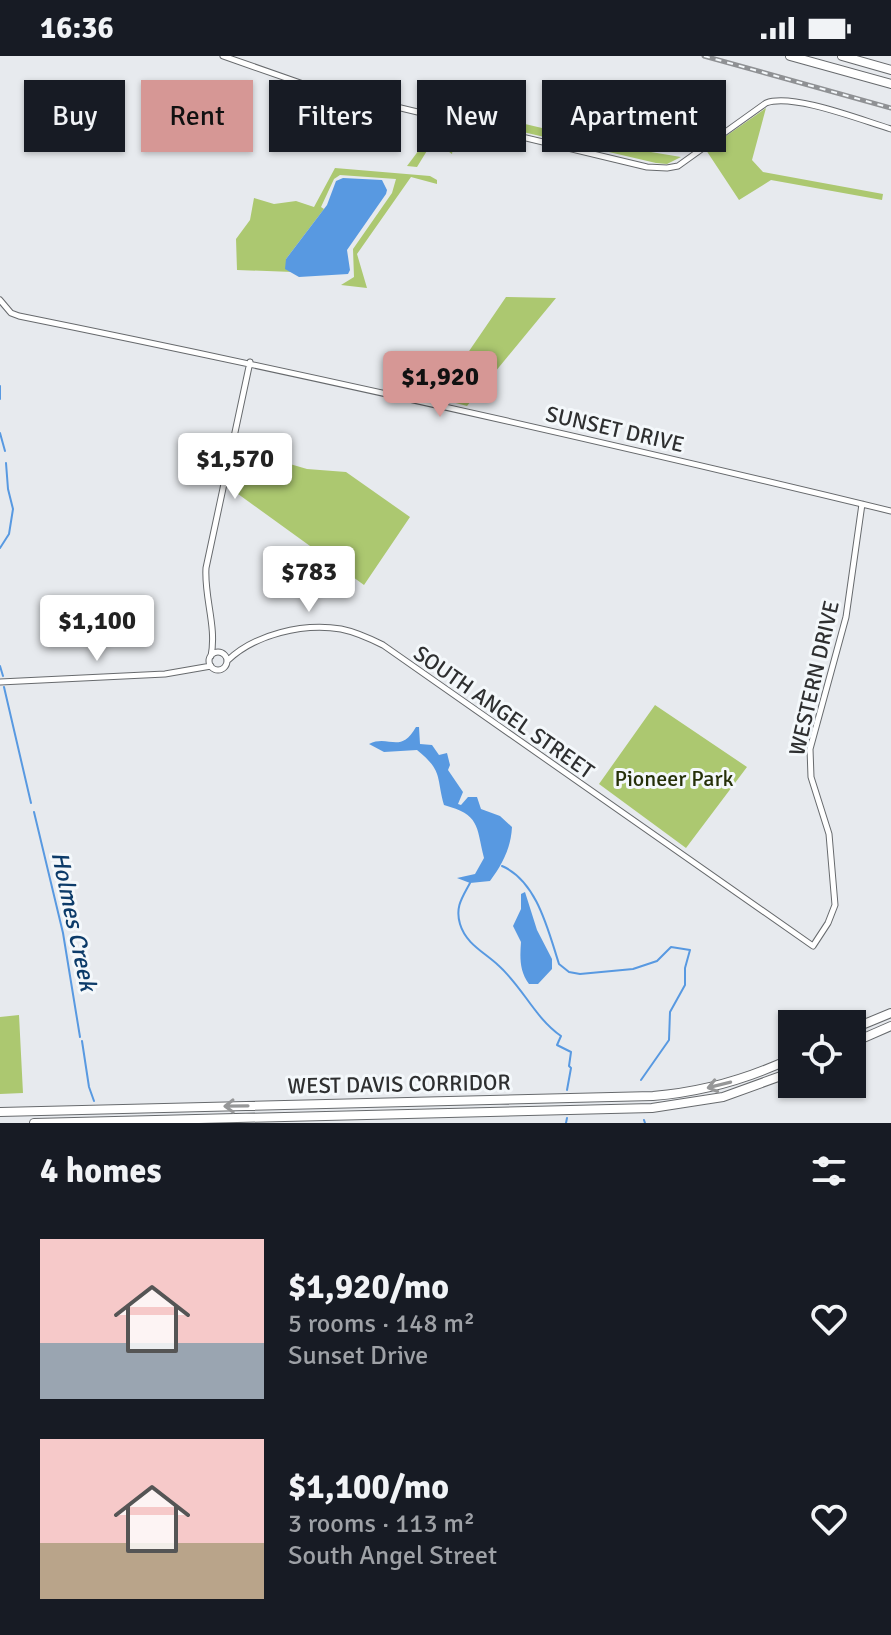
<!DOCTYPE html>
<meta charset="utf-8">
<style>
body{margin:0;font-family:Signika,sans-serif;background:#242831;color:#f1f3f6;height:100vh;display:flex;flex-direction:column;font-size:30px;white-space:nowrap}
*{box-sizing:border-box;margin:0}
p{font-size:26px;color:#9ea1a6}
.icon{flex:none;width:44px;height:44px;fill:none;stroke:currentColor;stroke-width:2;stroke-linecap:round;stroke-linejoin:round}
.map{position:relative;height:1067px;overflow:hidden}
.panel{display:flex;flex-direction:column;background:#171b24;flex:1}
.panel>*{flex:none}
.banner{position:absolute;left:24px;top:24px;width:844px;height:72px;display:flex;gap:16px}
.controls{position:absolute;left:778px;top:954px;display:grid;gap:16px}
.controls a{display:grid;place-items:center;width:88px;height:88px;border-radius:0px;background:#171b24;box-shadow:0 2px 6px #0004;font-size:40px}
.price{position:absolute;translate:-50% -68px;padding:0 18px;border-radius:8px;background:#fff;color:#222;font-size:26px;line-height:52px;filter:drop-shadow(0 2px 4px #0008)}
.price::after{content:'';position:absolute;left:50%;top:48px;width:24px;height:18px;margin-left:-12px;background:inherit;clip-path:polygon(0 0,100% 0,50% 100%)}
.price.active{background:#d69795;color:#111}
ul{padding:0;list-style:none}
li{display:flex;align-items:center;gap:24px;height:200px;padding:0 40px}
li span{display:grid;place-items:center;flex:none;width:224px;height:160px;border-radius:0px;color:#555}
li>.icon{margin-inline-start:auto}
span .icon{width:96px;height:96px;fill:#fffc;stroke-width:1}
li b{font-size:34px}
h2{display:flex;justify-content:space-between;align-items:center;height:96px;padding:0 40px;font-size:34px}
.tag{padding:0 28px;border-radius:0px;background:#171b24;box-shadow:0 2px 6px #0004;font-size:28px;line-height:72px}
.tag.active{background:#d69795;color:#111}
.status{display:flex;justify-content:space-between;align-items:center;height:56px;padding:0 40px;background:#171b24;direction:ltr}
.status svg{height:22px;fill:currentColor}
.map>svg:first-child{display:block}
.green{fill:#acc870}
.water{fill:#5899e1}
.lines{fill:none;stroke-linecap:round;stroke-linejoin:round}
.stream{stroke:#5899e1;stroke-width:2}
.secondary-casing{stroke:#676a6d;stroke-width:7}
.highway-casing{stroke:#676a6d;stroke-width:10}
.secondary{stroke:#fff;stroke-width:5}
.highway{stroke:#fff;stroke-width:8}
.rail-casing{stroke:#8f9194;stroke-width:5}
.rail{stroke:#f4f8fb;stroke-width:2;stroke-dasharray:6;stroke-linecap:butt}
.oneway{stroke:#969798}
.labels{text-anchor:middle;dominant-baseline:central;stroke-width:6;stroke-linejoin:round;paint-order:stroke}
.street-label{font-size:22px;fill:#2e2f30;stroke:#f4f8fb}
.park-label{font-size:22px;fill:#253008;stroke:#f4f8fb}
.water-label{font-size:24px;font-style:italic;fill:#0c3b69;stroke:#f4f8fb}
</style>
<div class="status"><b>16:36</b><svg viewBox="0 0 49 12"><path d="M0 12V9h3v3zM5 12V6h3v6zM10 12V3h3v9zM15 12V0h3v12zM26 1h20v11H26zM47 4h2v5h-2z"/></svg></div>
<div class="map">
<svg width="891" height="1067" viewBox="0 0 891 1067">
<rect width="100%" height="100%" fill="#e7eaee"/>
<path class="green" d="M452,51L627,92L681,101L667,108L656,107L446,58Z
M766,52L752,104L763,116L883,138L882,144L771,124L739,144L706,94Z
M440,66L457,70L452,98L433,85L417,111L407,110Z
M335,112L430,120L437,124V128L411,121L357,198L367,232L341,229L354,221L353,193L392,137L396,123L340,119L334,123L321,151L324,153L286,203L293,216L237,214L236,183L250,164L254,142L274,148L296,145L314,151Z
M506,241L556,242L467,350L437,342Z
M235,392L307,413L346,416L410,461L364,529L227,430L232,409H237L231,407Z
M655,649L747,711L686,792L599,728Z
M19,959L23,1037L0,1038V961Z"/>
<path class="water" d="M343,122L382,124L387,134L386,138L347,194L350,214L348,218L299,221L285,213L286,203L327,149L336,125Z
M416,671H419L420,688L432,689L439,699L447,697L450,709L448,714L463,736L458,748L461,749L468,741H477L481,753L500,760L512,771C511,792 502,809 490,825L470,827L457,822L475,818L484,802C476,769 480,759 444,749C436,720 443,715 417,694L384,696L369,688C389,678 400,699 416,671Z
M525,836L537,874L552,903V913L538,928H529C519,915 520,900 521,886L513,870L521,853V838Z"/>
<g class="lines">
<path class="stream" d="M0,330V343
M0,377L5,395
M0,492L9,478L13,453L8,433L6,407
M0,610L3,620
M4,631L31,747
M34,756L63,877L80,981
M502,810C537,825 548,874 559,908L569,916L580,918L633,913L657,905L671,891L690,894L685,912V929L670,956L669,984L641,1024
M470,827C462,842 455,851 460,868C466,888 484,896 498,909C523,931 534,961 561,980L557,989L571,996L569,1010L571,1012L567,1034
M82,985L89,1031L94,1045
M644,1064L645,1067
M566,1067L567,1062"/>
<g class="secondary-casing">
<path id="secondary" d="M223,0L309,30L647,111L667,112L678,110L766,47C793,37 861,64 891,73
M0,244L11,257L19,260C311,319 601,385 891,455
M209 605a9 9 0 1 1 18 0a9 9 0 1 1-18 0Z
M211,600C217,571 204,541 206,512L250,306
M227,605C255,578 303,567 341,573C356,576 369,582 383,589L813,890L828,867L835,849L829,778L811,721L810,693L846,561L862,448
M0,626L165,618L211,610"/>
</g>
<g class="highway-casing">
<path id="highway" d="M790,0L891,28
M842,0L891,14
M852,973L891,957
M852,987L891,970
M0,1056L653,1040C702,1036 748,1023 792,1002
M34,1067L652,1052L723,1041L792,1016"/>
</g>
<use href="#secondary" class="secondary"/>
<use href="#highway" class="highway"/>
<g class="rail-casing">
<path id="rail" d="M704,0L891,52"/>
</g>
<use href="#rail" class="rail"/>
</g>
<defs><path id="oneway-shaft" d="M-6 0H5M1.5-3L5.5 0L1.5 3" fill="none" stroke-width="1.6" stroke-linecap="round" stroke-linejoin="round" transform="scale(2)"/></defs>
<g class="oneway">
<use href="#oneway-shaft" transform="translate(719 1029) rotate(166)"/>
<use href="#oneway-shaft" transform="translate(236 1050) rotate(179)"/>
</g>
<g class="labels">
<g class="street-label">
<text transform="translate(615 373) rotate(13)">SUNSET DRIVE</text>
<text transform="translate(814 622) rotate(-77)">WESTERN DRIVE</text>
<text transform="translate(504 656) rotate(35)">SOUTH ANGEL STREET</text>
<text transform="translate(399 1028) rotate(-1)">WEST DAVIS CORRIDOR</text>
</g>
<g class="park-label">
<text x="674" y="722">Pioneer Park</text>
</g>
<g class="water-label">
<text transform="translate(74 865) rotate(78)">Holmes Creek</text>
</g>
</g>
</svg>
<div class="controls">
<a><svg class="icon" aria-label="locate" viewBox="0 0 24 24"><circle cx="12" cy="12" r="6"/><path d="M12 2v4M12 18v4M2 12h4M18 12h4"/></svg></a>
</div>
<b class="price active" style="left:440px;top:363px">$1,920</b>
<b class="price" style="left:235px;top:445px">$1,570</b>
<b class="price" style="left:309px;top:558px">$783</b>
<b class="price" style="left:97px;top:607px">$1,100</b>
<div class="banner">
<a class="tag">Buy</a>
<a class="tag active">Rent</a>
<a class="tag">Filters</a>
<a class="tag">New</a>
<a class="tag">Apartment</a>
</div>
</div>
<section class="panel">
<h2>4 homes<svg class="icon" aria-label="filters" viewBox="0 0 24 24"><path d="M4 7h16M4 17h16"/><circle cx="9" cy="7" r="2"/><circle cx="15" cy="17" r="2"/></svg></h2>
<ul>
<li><span style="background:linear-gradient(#f6c9c9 65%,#9aa5b1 0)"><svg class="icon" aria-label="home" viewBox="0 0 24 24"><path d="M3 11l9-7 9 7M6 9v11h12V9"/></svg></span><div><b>$1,920/mo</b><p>5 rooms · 148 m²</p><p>Sunset Drive</p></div><svg class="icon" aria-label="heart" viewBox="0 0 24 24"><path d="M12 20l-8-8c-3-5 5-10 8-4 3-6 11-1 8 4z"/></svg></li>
<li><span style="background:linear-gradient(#f6c9c9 65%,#b9a48a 0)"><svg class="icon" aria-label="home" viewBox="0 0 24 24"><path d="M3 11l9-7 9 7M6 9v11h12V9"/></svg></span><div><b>$1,100/mo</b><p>3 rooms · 113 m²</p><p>South Angel Street</p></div><svg class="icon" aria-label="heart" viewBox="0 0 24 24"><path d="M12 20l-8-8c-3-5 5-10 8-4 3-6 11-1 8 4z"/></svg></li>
</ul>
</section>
